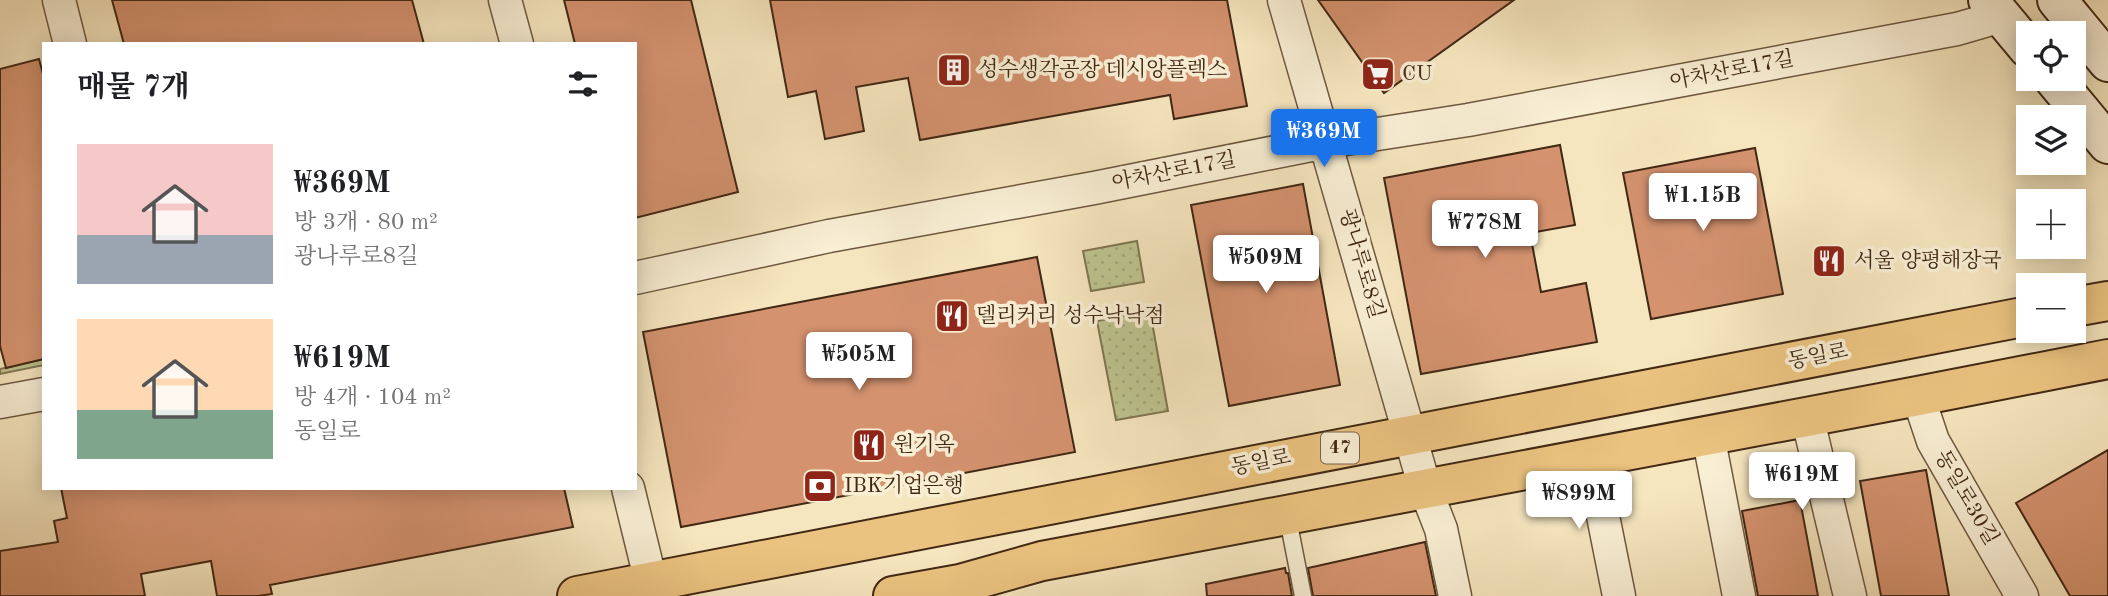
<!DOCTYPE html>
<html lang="ko">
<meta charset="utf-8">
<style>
body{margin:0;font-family:"Old Standard TT","Noto Serif KR",serif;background:#f6f6f6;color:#202124;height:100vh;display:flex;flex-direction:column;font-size:26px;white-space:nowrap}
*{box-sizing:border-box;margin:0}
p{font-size:23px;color:#757577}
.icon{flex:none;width:38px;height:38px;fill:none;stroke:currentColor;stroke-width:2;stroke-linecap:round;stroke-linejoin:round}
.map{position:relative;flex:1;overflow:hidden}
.side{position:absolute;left:42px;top:42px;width:595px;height:448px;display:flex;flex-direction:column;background:#fff;border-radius:0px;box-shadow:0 4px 18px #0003}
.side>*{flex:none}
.controls{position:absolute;left:2016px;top:21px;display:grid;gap:14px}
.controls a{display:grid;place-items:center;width:70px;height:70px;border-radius:0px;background:#fff;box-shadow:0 4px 18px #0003;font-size:35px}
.price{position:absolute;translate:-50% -60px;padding:0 16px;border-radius:7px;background:#fff;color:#222;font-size:23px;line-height:46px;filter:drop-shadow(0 2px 4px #0008)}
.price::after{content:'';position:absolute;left:50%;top:42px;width:21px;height:16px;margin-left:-10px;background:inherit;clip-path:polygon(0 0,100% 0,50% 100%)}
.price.active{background:#1a73e8;color:#fff}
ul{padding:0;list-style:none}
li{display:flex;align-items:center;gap:21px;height:175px;padding:0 35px}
li span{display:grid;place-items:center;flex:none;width:196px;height:140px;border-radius:0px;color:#555}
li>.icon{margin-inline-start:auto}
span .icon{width:84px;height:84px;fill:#fffc;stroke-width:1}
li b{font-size:30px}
h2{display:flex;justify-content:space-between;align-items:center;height:84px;padding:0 35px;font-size:30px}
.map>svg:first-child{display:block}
.grass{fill:url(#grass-dots);stroke:#807652;stroke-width:2}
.green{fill:#bec490;stroke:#807652;stroke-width:2}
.building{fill:#d4926f;stroke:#412814;stroke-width:2}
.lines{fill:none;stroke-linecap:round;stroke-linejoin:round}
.service-casing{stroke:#6e583f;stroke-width:19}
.minor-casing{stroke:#6e583f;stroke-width:35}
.secondary-casing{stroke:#412814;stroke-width:42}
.primary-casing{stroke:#412814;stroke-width:42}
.service{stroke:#f9efd5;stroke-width:16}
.minor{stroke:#f9efd5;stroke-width:32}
.secondary{stroke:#f9efd5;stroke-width:38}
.primary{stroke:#ebc380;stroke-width:38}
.labels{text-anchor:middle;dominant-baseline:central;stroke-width:7;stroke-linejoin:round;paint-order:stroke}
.shield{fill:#f9efd5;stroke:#78644e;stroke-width:2}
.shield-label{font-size:19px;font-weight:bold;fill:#412814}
.poi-label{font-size:21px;fill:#412814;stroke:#f9efd5;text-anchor:start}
.street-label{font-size:21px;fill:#412814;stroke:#f9efd5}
</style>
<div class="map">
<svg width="2108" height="596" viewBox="0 0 2108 596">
<defs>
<pattern id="grass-dots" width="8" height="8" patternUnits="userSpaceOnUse" patternTransform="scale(1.75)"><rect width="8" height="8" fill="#bec490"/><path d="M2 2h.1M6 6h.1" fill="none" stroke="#a4a87b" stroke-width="1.8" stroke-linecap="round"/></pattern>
</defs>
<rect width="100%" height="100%" fill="#f6e6bf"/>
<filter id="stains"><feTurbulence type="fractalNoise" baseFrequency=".00286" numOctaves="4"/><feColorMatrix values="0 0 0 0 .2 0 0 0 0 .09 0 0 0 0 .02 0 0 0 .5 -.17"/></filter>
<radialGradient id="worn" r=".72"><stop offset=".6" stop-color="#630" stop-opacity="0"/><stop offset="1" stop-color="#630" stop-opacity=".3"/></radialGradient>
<path class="grass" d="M1137,241L1144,282L1091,291L1083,251Z
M1150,311L1168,411L1116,420L1097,321Z"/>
<path class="green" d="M44,359V365L0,374V369Z"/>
<path class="building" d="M112,0H412L424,44H124Z
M564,0H691L738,192L635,218V44H575Z
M770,0H1227L1247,106L1174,119L1170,95L920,140L908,78L856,87L864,131L825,139L816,91L788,97Z
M1318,0H1514L1384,93Z
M39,59L44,78V359L6,368L0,346V69Z
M1560,145L1575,225L1530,233L1541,292L1586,283L1597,342L1421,374L1384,178Z
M1755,148L1783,294L1651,319L1623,173Z
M1303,184L1340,385L1229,406L1191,205Z
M1037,257L1075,452L681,527L643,332Z
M2108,450V596H2070L2016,503Z
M1926,470L1949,596H1881L1860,481Z
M61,488H564L573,527L270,585L272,594L258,596H217L211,561L141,574L145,596H0V551L58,542L54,521L67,518Z
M1800,500L1818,596H1758L1742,511Z
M1425,542L1436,596H1313L1308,568Z
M1285,568L1286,573H1288L1292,596H1207L1206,584Z"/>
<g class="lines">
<g class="service-casing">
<path id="service" d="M1287,514L1303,596"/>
</g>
<g class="minor-casing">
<path id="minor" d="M59,0L70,44
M505,0L517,44
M1284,0L1425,488L1441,529L1455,596
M635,278L829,236L1094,188L1326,142L1468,120L1957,29L2002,16
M1918,396L1933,441L2022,596
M0,402L44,394
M1807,416L1850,596
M1708,435L1739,596
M1591,456L1619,596
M628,488L651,582"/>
</g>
<g class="secondary-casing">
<path id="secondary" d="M1988,0L2028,48
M2057,0L2108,62
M2054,79L2108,144"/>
</g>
<g class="primary-casing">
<path id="primary" d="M2074,307L2108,301
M577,596L2028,316
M893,596L960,584L1042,561L1918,396L2108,359"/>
</g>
<use href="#service" class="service"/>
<use href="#minor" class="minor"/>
<use href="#secondary" class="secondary"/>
<use href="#primary" class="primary"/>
</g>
<defs>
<g id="building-square" transform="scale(1.75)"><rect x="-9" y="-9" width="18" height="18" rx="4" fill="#8f2418" stroke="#f9efd5"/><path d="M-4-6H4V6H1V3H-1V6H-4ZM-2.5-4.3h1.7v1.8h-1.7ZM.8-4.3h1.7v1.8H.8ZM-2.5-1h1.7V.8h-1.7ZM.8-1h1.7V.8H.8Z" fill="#fff"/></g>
<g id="supermarket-square" transform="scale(1.75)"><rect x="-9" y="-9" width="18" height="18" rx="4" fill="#8f2418" stroke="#f9efd5"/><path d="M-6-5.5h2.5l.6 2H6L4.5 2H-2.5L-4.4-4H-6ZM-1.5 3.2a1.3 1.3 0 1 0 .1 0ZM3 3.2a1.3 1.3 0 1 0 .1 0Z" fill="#fff"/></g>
<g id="restaurant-square" transform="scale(1.75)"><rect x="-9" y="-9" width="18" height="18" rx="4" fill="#8f2418" stroke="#f9efd5"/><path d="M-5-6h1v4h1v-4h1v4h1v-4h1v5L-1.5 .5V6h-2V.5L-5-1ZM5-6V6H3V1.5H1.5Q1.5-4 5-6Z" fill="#fff"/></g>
<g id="bank-square" transform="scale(1.75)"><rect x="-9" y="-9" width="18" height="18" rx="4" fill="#8f2418" stroke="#f9efd5"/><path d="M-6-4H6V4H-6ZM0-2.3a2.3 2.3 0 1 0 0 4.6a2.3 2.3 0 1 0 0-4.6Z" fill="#fff"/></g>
</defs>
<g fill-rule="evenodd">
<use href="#building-square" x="954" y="70"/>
<use href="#supermarket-square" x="1378" y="74"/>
<use href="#restaurant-square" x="1829" y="261"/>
<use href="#restaurant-square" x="952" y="316"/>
<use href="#restaurant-square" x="869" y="445"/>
<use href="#bank-square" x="820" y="486"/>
</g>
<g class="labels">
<rect class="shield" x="1321" y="432.5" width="38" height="31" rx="5"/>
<g class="shield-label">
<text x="1340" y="448">47</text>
</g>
<g class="poi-label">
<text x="978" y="70">성수생각공장 데시앙플렉스</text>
<text x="1402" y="74">CU</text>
<text x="1854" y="261">서울 양평해장국</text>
<text x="976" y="316">델리커리 성수낙낙점</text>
<text x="894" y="445">원기옥</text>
<text x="844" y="486">IBK기업은행</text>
</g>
<g class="street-label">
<text transform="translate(1732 71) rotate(-11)">아차산로17길</text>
<text transform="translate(1174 172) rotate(-11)">아차산로17길</text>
<text transform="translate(1361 264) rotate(74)">광나루로8길</text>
<text transform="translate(1818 357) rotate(-11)">동일로</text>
<text transform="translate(1261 463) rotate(-11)">동일로</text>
<text transform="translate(1966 498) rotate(60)">동일로30길</text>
</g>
</g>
<rect width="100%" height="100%" filter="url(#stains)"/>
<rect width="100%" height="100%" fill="url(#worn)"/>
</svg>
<div class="controls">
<a><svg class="icon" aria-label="locate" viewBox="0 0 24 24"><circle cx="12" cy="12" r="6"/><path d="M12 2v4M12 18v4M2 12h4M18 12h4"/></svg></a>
<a><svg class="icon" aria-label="layers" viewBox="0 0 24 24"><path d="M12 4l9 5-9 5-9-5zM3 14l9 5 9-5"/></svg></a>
<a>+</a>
<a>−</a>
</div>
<b class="price active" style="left:1324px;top:169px">₩369M</b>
<b class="price" style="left:1703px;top:233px">₩1.15B</b>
<b class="price" style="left:1485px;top:260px">₩778M</b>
<b class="price" style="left:1266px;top:295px">₩509M</b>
<b class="price" style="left:859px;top:392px">₩505M</b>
<b class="price" style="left:1802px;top:512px">₩619M</b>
<b class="price" style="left:1579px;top:531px">₩899M</b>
<section class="side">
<h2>매물 7개<svg class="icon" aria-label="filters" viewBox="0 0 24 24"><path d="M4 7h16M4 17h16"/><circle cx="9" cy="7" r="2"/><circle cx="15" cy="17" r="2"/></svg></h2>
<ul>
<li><span style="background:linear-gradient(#f6c9c9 65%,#9aa5b1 0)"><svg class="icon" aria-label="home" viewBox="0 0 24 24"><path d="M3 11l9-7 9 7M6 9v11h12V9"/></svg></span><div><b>₩369M</b><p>방 3개 · 80 m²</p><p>광나루로8길</p></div></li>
<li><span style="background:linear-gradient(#ffd9b3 65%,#7fa58c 0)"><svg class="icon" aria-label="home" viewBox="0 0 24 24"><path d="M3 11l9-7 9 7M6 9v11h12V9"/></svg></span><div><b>₩619M</b><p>방 4개 · 104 m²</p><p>동일로</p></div></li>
</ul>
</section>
</div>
